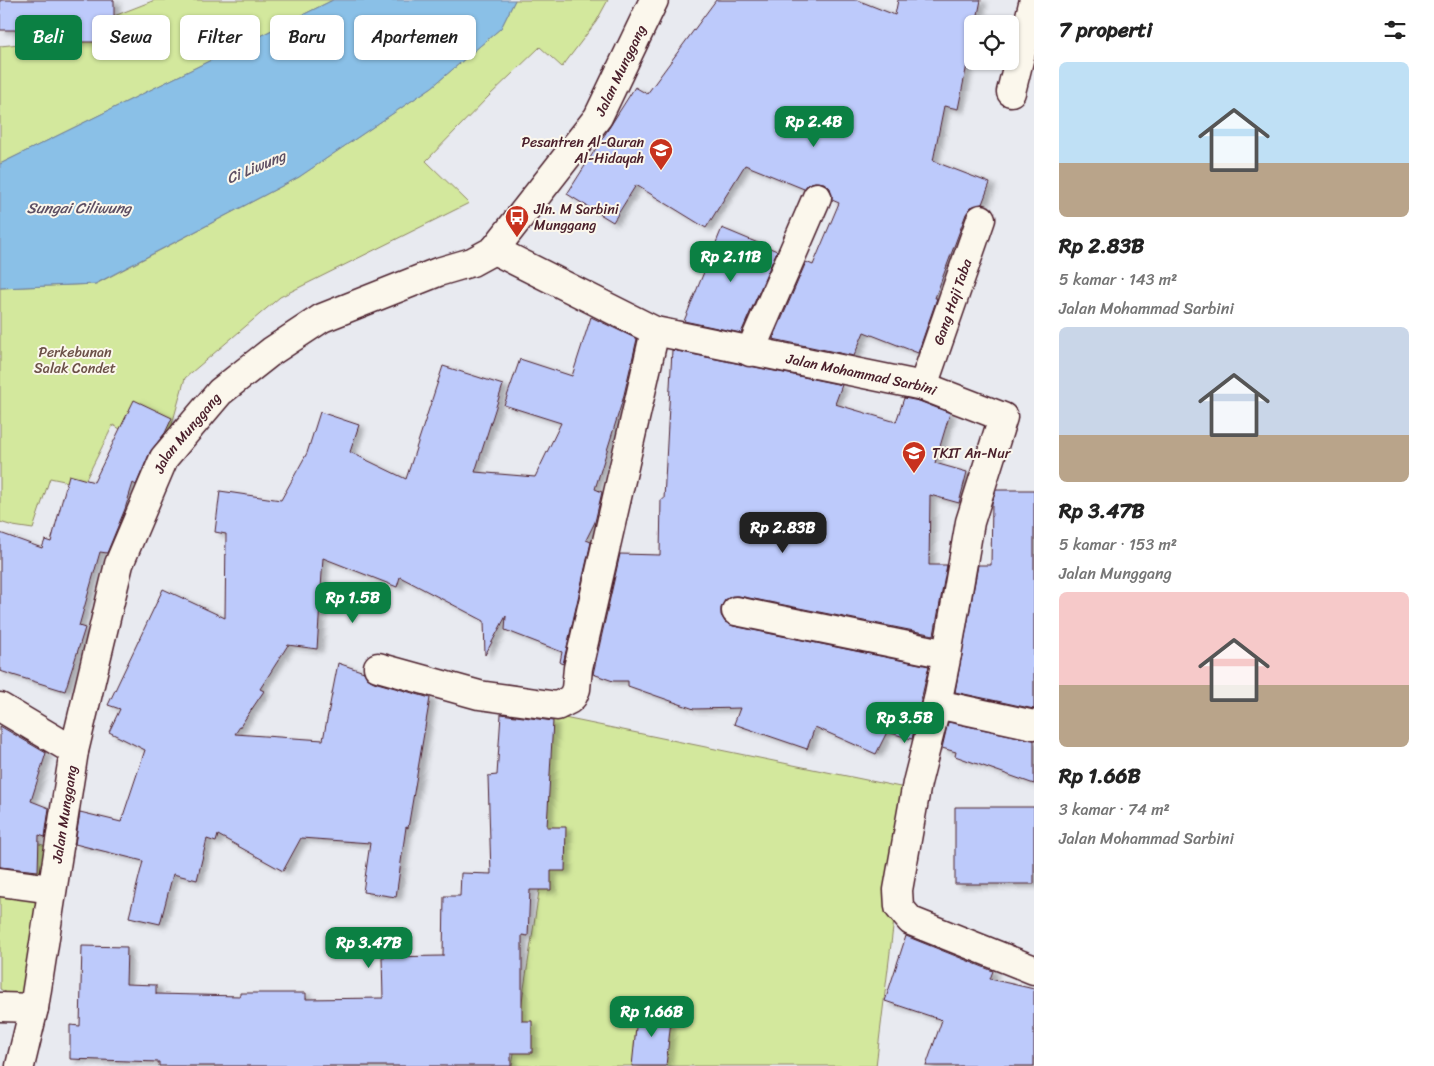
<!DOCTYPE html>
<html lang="id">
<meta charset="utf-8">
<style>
body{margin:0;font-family:Sriracha,sans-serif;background:#f6f6f6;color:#222;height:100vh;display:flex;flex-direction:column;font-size:19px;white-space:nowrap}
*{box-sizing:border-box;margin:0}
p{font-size:16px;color:#767676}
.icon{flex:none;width:28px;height:28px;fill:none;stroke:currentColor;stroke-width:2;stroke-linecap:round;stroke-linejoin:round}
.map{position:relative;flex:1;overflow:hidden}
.side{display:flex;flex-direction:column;background:#fff;width:400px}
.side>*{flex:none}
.top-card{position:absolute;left:15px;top:15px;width:475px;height:45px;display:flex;gap:10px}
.tools{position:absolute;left:964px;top:15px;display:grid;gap:10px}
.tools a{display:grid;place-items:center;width:55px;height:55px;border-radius:8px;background:#fff;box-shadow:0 1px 4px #0004;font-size:25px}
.price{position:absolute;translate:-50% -42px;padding:0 11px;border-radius:10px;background:#0b8043;color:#fff;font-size:16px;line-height:32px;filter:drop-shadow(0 1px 2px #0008)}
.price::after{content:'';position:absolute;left:50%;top:30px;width:15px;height:11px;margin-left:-8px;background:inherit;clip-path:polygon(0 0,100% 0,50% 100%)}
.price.current{background:#222;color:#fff}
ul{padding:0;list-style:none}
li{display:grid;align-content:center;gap:10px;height:265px;padding:0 25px}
li span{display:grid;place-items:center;height:155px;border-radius:8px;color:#555}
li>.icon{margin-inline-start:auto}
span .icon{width:90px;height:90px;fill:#fffc;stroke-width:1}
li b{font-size:21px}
h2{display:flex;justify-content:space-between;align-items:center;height:60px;padding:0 25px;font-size:21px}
.chip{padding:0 18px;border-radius:8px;background:#fff;box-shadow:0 1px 4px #0004;font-size:18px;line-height:45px}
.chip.current{background:#0b8043;color:#fff}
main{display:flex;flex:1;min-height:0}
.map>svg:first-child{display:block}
.green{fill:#d3e89d;stroke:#8e8464}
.water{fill:#8ac0e7;stroke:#70809c}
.building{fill:#bdcafb;stroke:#4a1f2b;filter:url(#shadow)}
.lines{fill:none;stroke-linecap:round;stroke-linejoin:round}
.minor-casing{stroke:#4a1f2b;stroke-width:31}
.minor{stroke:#fbf7ec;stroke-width:28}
.labels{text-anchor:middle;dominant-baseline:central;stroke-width:4;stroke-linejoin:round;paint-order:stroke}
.street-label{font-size:14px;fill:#4a1f2b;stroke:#fbf7ec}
.poi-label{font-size:14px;fill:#4a1f2b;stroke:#fbf7ec;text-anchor:start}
.park-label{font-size:14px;fill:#6c5148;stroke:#fbf7ec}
.water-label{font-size:15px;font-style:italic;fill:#5d4f63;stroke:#fbf7ec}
</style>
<main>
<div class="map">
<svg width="1034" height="1066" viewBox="0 0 1034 1066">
<defs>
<filter id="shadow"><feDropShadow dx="5.5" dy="3" stdDeviation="2.5" flood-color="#0004"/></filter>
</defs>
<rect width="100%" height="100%" fill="#e8eaf0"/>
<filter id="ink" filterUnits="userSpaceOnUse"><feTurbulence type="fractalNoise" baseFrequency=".02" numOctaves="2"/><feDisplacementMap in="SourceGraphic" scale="10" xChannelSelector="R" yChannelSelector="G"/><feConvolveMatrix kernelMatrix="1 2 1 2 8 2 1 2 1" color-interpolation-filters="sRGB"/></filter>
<g filter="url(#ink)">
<path class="green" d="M155,0H333L0,164V46L50,41Z
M515,0H608L596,22L562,67L540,47L488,97L426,161L469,203L280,297L185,378L164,453L113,425L83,485L50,478L33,529L13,526L0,522V288L96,284L299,177L432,87L501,28Z
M540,713L910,789L876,1066H512L547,840L515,832Z
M0,825L36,843L53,848L31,1006L0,989Z"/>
<path class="water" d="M333,0H515L501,28L432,87L299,177L95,284L0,288V164Z"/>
<path class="building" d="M0,0H114V42H63V30H0Z
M716,0H857L895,15L898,0H981L976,24H972V40L958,109L944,106L933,161L990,183L982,204L971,207L966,214L935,298H937L918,353L864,332L854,356L773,339L806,262L813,265L839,203L832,200V195L830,188L824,183L815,182L808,184L804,189L745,165L706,228L636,185L613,222L567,194L635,87L647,94Z
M722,228L777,251L741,333L684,321Z
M591,317L637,339L623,399L595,489L602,492L595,522L586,540L591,542L563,664L560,662L562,652L505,630L506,616L485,655L484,621L400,577L397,587L323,558L317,649L288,645L260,689L264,691L235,734L323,740L338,663L364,672L367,678L374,682L430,698L408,828L406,827L396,897L363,892L370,843L301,838L283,871L218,835L216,842L207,839L197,880L173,874L160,924L129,917L143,861L75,844L80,812L121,822L145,750L109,732L120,709L108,705L163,589L225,618L226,534L215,532L220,491L281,500L307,453L320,412L359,425L350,452L406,479L443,366L503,385L475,472L535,477L561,423L504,405L520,359L572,376Z
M672,350L842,385L835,404L896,422L904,398L919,401L950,413L935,463L967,472L959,503L930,495L929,565H947L934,635L739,596H732L725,600L721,608V615L725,622L733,626L929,666L912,739L887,732L876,754L815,727L807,749L734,724L740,708L694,709L628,686V681H613L593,674L620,554L660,555L661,499H664Z
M134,400L172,418L165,433L150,452L136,485L133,483L125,509L107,553L100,552L79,626L85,628L65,691L0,671V533L42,548L45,540L51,542L69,475L94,482Z
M996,490H1034V709L955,692L978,565H991L992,503Z
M501,714L553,721L547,827H566L565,871H551V890H530L528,936L522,935V1021H532V1053H511V1066H159V1062L70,1059V1025L80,1026L82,946L127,947L126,984L156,985V994L240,996V993H306V999L383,998L382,957L443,956L444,896H460L461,873L491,874L488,776L497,775Z
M948,722L1034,740V784L955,756L956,752L942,748Z
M0,726L46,753L31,801L49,808L45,837L39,835L38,871L0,867Z
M955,807H1034V884H955Z
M906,936L993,971L990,979L1034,989V1066H926L942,1020L885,1001Z
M638,1008L672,1011L666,1066H632Z"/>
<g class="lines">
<g class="minor-casing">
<g id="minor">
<path d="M1011,92L1034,0"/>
<path id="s1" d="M494,250L655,331L923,386L1003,417L970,522L947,654L937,704L917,783L898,890L899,907L911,921L1034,970"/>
<path d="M750,352L817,197"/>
<path id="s2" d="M923,386L981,219"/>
<path d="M736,611L947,654"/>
<path d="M378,667L479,695L557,706L569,700L573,696L576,689L578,668L655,331"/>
<path d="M937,704L1034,725"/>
<path d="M0,707L74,751"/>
<path d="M0,882L52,889"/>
<path d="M0,1007L34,1008"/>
<path id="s3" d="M20,1066L34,1008L74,751L119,564L164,458L220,392L272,351L322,318L438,272L472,262L494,250L598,117L654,0"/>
</g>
</g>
<use href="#minor" class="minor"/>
</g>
</g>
<defs>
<g id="school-pin" transform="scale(1.25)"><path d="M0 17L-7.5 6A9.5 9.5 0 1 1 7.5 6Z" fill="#c8321e" stroke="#fbf7ec"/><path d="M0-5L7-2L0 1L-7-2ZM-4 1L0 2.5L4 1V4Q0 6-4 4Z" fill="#fff"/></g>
<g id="bus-pin" transform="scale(1.25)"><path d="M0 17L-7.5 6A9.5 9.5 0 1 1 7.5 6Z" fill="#c8321e" stroke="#fbf7ec"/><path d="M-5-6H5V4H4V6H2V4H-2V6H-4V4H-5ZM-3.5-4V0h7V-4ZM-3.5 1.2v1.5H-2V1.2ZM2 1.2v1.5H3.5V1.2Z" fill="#fff"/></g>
</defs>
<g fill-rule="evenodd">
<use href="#school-pin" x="661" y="150"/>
<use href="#bus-pin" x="517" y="217"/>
<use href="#school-pin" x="914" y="453"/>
</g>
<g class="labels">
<g class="street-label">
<text stroke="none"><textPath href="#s3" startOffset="1246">Jalan Munggang</textPath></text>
<text stroke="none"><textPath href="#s2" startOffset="89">Gang Haji Taba</textPath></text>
<text stroke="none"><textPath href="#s1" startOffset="391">Jalan Mohammad Sarbini</textPath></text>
<text stroke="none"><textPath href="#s3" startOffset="661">Jalan Munggang</textPath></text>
<text stroke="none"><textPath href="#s3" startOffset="256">Jalan Munggang</textPath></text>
</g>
<g class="poi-label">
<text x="644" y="142" text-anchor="end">Pesantren Al-Quran<tspan x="644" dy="16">Al-Hidayah</tspan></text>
<text x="534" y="209">Jln. M Sarbini<tspan x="534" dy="16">Munggang</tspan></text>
<text x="932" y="453">TKIT An-Nur</text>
</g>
<g class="park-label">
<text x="75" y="352">Perkebunan<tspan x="75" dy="16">Salak Condet</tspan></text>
</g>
<g class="water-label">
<text transform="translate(256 167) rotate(-23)">Ci Liwung</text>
<text x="79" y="208">Sungai Ciliwung</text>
</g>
</g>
</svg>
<div class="tools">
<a><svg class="icon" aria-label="locate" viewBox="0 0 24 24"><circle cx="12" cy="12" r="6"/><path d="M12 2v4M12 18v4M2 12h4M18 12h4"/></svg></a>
</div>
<b class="price" style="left:814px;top:148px">Rp 2.4B</b>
<b class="price" style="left:731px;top:283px">Rp 2.11B</b>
<b class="price current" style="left:783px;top:554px">Rp 2.83B</b>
<b class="price" style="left:353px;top:624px">Rp 1.5B</b>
<b class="price" style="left:905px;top:744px">Rp 3.5B</b>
<b class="price" style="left:369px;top:969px">Rp 3.47B</b>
<b class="price" style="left:652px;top:1038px">Rp 1.66B</b>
<div class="top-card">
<a class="chip current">Beli</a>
<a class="chip">Sewa</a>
<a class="chip">Filter</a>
<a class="chip">Baru</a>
<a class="chip">Apartemen</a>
</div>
</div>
<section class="side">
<h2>7 properti<svg class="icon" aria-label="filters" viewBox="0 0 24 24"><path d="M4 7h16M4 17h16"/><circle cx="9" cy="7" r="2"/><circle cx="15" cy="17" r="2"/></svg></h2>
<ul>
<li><span style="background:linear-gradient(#bfe0f5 65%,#b9a48a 0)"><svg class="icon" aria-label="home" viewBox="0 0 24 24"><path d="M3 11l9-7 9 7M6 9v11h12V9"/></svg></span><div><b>Rp 2.83B</b><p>5 kamar · 143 m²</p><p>Jalan Mohammad Sarbini</p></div></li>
<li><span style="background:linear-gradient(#c9d6e8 70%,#b9a48a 0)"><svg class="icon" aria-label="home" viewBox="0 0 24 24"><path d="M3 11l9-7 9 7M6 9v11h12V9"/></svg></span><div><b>Rp 3.47B</b><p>5 kamar · 153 m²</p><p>Jalan Munggang</p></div></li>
<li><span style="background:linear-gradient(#f6c9c9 60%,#b9a48a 0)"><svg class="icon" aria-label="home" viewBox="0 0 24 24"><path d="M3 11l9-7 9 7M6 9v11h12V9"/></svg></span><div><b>Rp 1.66B</b><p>3 kamar · 74 m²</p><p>Jalan Mohammad Sarbini</p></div></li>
</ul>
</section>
</main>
